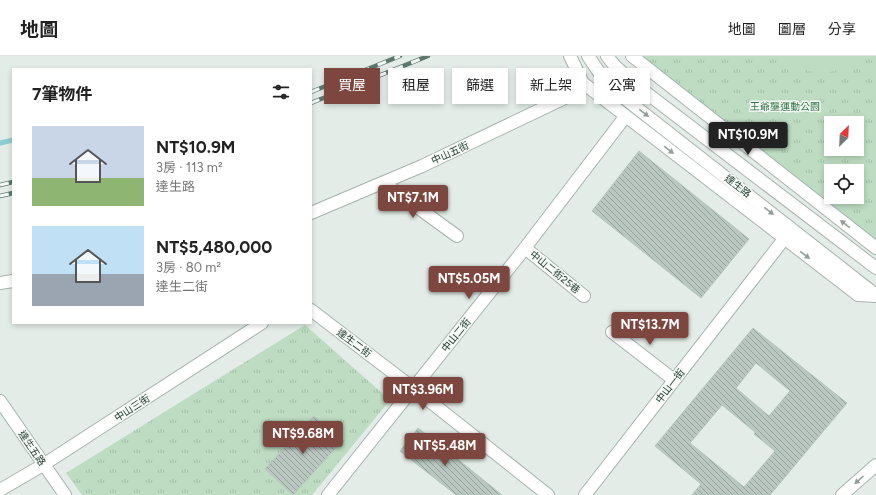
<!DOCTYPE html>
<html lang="zh-TW">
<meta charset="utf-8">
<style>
body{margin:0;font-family:Figtree,"Noto Sans TC",sans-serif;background:#f6f6f6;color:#222;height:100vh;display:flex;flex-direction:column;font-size:15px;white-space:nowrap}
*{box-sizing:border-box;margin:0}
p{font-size:13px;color:#767676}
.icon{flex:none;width:22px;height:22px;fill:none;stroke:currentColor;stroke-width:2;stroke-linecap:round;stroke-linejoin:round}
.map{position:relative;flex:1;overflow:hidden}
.sheet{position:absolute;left:12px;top:12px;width:300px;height:256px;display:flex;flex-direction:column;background:#fff;border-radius:0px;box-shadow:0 2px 6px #0003}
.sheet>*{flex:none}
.top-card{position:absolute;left:324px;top:12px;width:380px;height:36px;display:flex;gap:8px}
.needle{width:26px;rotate:24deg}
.buttons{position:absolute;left:824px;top:60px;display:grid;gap:8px}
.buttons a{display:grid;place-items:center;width:40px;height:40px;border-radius:0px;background:#fff;box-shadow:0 2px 6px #0003;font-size:20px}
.price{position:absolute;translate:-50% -34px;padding:0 9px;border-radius:4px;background:#7d473f;color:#fff;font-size:13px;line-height:26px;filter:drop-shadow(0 1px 2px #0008)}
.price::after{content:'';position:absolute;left:50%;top:24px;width:12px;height:9px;margin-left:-6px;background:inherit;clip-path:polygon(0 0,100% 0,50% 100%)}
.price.on{background:#222;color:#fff}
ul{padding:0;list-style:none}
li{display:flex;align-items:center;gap:12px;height:100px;padding:0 20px}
li span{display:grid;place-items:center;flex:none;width:112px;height:80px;border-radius:0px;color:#555}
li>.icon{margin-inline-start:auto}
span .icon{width:48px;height:48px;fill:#fffc;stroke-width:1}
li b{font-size:17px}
h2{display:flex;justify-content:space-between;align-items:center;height:48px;padding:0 20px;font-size:17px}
.pill{padding:0 14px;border-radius:0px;background:#fff;box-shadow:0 2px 6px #0003;font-size:14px;line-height:36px}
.pill.on{background:#7d473f;color:#fff}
header{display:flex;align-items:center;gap:24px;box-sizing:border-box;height:56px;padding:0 20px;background:#fff;border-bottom:1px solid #e0e0e0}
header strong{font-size:19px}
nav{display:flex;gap:22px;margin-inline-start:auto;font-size:14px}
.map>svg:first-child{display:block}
.park{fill:url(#park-tufts);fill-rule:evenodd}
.garden{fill:#bddcc2}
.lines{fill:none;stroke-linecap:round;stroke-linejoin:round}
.stream{stroke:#8ecccf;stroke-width:5}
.building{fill:url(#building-back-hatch);stroke:#b6c6bd;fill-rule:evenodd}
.minor-casing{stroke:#a6b4ad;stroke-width:14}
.minor{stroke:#fff;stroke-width:12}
.rail-casing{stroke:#5e786e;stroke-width:4.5}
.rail{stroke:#f4f9f6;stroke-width:3;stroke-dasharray:9;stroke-linecap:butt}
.oneway{fill:#929e99}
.labels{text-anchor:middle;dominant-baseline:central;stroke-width:3;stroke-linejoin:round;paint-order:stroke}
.park-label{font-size:10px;fill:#2f7241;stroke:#f4f9f6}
.street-label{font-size:10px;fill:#243d33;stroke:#f4f9f6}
</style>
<header>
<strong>地圖</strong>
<nav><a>地圖</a><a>圖層</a><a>分享</a></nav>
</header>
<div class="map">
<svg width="876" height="439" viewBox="0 0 876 439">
<defs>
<pattern id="park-tufts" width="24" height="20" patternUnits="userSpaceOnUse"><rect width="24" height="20" fill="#bddcc2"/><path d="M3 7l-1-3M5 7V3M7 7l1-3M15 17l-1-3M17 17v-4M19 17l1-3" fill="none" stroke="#a2bea7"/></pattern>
<pattern id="building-back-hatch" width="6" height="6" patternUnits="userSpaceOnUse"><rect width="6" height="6" fill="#b9c7c0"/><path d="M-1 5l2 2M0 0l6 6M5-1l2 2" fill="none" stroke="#96a39d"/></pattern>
</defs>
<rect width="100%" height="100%" fill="#e3ece7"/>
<path class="park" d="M643,0H876V186L649,6ZM831,67H857V93H831ZM831,115H857V141H831Z
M305,269L390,344L312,439H82L66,417Z"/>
<path class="garden" d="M781,0H861C839,16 822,23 797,10C791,7 785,5 781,0Z"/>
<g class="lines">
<path class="stream" d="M0,87L13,84"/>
</g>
<path class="building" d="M639,95L749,183L701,242L592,155Z
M753,272L847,347L770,439H692L701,428L655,390ZM756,307L790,335L769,360L736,332ZM722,349L755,376L754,378L775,395L744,431L690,387Z
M314,360L342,385L293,439L265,413Z
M418,372L470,413L502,439H456L400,395Z"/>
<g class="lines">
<g class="minor-casing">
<path id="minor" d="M570,0L583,27L858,239L876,240
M588,0L603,22L628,45L876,239
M607,0L615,10L636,29L876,212
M632,0L876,192
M384,127L457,180
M311,157L422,110L573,38L583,27
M525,192L584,240
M0,227L13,225
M311,254L413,332L548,439
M612,276L674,324
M0,345L65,439
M0,434L43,409L262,267
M328,439L518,201L625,61
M585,439L784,183
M842,439L876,409"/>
</g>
<use href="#minor" class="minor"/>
<g class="rail-casing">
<path id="rail" d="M311,36L400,0
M311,47L428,0
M0,129L13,126
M0,140L13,137"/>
</g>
<use href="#rail" class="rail"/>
</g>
<defs><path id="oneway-solid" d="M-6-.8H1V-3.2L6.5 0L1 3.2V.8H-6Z"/></defs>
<g class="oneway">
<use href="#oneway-solid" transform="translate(644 57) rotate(37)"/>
<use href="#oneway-solid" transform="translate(669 94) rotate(38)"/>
<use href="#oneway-solid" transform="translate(769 155) rotate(38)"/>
<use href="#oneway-solid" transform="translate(845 168) rotate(-142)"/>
<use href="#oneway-solid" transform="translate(805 199) rotate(37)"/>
<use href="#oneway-solid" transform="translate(859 424) rotate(138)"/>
</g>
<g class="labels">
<g class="park-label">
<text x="785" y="50">王爺壟運動公園</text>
</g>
<g class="street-label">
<text transform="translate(450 97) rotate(-25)">中山五街</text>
<text transform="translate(738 130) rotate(38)">達生路</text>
<text transform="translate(555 216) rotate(39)">中山二街25巷</text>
<text transform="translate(456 279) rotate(-51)">中山二街</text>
<text transform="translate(354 287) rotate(37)">達生二街</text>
<text transform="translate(670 330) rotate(-52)">中山一街</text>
<text transform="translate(132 352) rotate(-33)">中山三街</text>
<text transform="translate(32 392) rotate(56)">達生五路</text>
</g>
</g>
</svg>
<div class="buttons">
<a><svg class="needle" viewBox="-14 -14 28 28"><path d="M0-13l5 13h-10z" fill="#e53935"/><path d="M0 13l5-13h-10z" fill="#767676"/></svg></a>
<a><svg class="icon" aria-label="locate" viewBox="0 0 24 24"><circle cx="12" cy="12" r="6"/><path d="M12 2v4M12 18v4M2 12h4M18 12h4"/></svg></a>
</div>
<b class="price on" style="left:748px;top:100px">NT$10.9M</b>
<b class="price" style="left:413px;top:163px">NT$7.1M</b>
<b class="price" style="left:469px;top:244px">NT$5.05M</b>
<b class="price" style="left:650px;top:290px">NT$13.7M</b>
<b class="price" style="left:423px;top:355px">NT$3.96M</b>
<b class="price" style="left:303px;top:399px">NT$9.68M</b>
<b class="price" style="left:445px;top:411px">NT$5.48M</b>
<div class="top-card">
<a class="pill on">買屋</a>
<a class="pill">租屋</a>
<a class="pill">篩選</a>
<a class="pill">新上架</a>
<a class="pill">公寓</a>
</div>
<section class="sheet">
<h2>7筆物件<svg class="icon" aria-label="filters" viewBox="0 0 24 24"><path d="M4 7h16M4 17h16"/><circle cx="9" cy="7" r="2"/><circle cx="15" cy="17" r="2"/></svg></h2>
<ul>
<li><span style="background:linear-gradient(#c9d6e8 65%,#8fb573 0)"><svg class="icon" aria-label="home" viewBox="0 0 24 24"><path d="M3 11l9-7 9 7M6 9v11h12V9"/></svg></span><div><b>NT$10.9M</b><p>3房 · 113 m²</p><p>達生路</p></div></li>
<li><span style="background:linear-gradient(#bfe0f5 60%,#9aa5b1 0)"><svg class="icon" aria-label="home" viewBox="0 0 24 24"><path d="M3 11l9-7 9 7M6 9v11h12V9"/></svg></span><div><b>NT$5,480,000</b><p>3房 · 80 m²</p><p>達生二街</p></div></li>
</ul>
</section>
</div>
